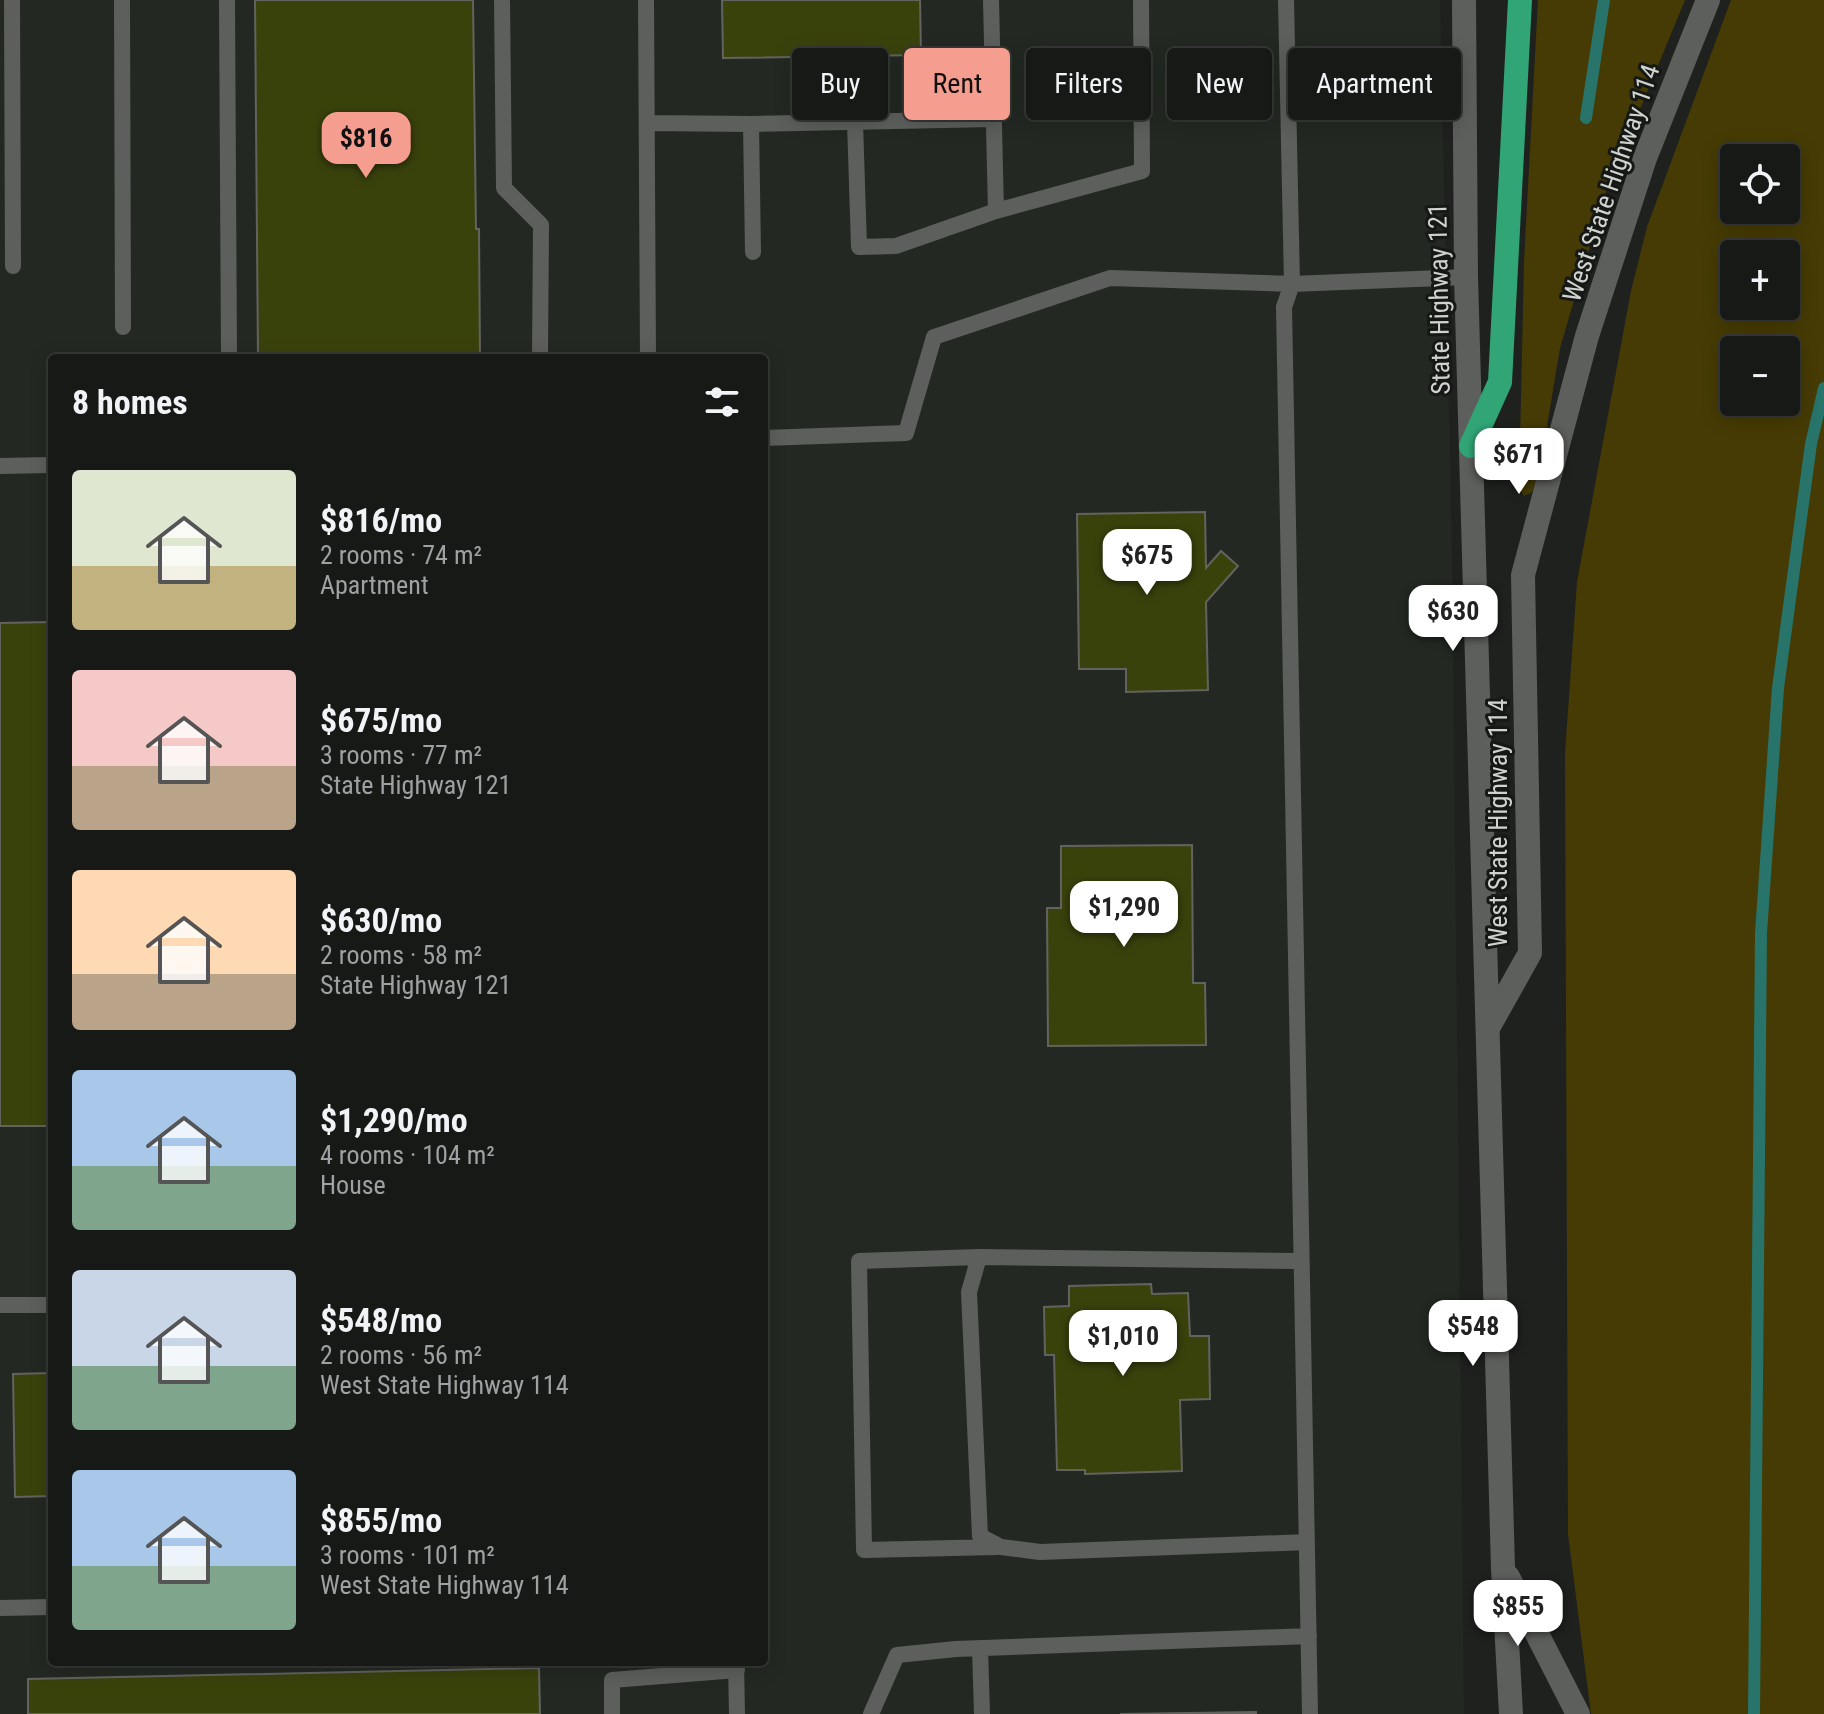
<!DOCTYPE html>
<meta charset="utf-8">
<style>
body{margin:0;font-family:"Roboto Condensed",sans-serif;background:#242624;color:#f1f3f6;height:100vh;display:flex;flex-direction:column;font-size:30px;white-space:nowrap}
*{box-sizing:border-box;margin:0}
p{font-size:26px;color:#9ea0a1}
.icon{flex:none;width:44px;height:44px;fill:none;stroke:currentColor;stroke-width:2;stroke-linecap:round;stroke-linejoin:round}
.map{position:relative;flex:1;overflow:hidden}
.drawer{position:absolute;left:48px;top:354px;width:720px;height:1312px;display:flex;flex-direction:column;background:#171917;border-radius:8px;box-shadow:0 4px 20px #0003,0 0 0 2px #363836}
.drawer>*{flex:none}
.guide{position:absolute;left:792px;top:48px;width:760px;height:72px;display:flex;gap:16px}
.tools{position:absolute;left:1720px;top:144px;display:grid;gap:16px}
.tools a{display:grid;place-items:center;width:80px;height:80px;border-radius:8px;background:#171917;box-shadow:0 4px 20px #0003,0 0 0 2px #363836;font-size:40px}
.price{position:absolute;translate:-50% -68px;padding:0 18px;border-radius:16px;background:#fff;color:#222;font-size:26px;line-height:52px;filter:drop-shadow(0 2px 4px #0008)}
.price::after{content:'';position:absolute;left:50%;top:48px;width:24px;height:18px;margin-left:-12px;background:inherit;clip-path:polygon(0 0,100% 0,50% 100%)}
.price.on{background:#f59d8e;color:#111}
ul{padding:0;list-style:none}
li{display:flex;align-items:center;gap:24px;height:200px;padding:0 24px}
li span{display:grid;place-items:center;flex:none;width:224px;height:160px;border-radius:8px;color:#555}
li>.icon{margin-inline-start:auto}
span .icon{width:96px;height:96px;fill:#fffc;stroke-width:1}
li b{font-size:34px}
h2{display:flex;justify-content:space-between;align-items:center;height:96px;padding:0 24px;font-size:34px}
.tag{padding:0 28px;border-radius:8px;background:#171917;box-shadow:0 4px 20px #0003,0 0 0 2px #363836;font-size:28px;line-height:72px}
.tag.on{background:#f59d8e;color:#111}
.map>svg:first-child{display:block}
.built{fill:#232922;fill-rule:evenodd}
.green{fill:#463b04;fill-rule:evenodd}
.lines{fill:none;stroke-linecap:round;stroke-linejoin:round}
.stream{stroke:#28746a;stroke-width:12}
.building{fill:#3a420c;stroke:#62635f;stroke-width:2}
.lane{stroke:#5d5f5c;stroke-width:16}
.secondary{stroke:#5d5f5c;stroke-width:24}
.highway{stroke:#31a576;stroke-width:24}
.labels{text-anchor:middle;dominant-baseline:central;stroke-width:6;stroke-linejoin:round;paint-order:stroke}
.street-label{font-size:26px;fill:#d0d2d0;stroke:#161815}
</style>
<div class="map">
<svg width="1824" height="1714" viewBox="0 0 1824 1714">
<rect width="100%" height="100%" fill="#1f211f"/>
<path class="built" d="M0,0H1440L1452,557L1464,1714H0ZM52,358H764V1662H52Z"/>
<path class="green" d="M1538,0H1685L1606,192L1560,348L1539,474L1532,492L1524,496L1519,488L1524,262Z
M1731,0H1824V1714H1591L1568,1534L1565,754L1577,582L1631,291L1647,227ZM1734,158H1786V210H1734ZM1734,254H1786V306H1734ZM1734,350H1786V402H1734Z"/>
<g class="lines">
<path class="stream" d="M1586,118L1604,0
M1754,1714L1761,933L1778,688L1811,444L1824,388"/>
</g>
<path class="building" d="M255,0H473L476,229H479L480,358H258Z
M722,0H920L921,55L723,58Z
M1205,512L1206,568L1221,551L1238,566L1206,602L1208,690L1126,692V669H1079L1077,514Z
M52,622V1126H0V623Z
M1192,845L1193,983H1205L1206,1045L1048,1046L1047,908H1061V846Z
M1151,1284L1152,1294L1188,1293L1190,1336H1209L1210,1399L1180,1400L1182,1471L1085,1474V1470H1057L1054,1355H1045L1044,1307L1069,1306V1286Z
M52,1373V1496L15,1497L13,1374Z
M539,1668L540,1714H28V1679Z
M1256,1712V1714H1120Z"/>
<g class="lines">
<path class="lane" d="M12,0L13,266
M122,0L123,327
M227,0L229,358
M502,0L504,188L541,225L540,358
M646,0L648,358
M855,122L859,247L896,246L996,211L991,0
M647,123L751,124L753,252
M751,124L993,119
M996,211L1142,171L1141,0
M764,438L906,433L934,337L1110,278L1292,284L1286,0
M0,466L52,465
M979,1257L859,1261L864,1550L997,1547
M1300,1261L979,1257L969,1292L980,1536L1001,1547L1040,1552L1307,1542
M0,1305H52
M0,1608L52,1607
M980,1648L982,1714
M736,1662L737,1714
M612,1714V1680L737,1670
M871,1714L897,1655L956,1649L1309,1636
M1310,1714L1284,307L1292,284L1466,277"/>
<path class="secondary" d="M1464,0L1466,277L1503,1568L1511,1714
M1488,1028L1530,953L1523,575L1587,336L1645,158L1708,0
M1508,1577L1578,1714"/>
<path class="highway" d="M1471,446L1500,382L1520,0"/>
</g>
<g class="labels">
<g class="street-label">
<text transform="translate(1611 183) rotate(-71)">West State Highway 114</text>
<text transform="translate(1439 299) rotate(-91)">State Highway 121</text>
<text transform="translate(1498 823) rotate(-90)">West State Highway 114</text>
</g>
</g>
</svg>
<div class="tools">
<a><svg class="icon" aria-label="locate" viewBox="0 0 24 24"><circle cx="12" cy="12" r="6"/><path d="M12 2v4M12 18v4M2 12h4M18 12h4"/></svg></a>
<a>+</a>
<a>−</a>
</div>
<b class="price on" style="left:366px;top:180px">$816</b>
<b class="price" style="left:1519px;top:496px">$671</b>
<b class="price" style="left:1147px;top:597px">$675</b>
<b class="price" style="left:1453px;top:653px">$630</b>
<b class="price" style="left:1124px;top:949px">$1,290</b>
<b class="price" style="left:1473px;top:1368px">$548</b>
<b class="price" style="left:1123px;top:1378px">$1,010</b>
<b class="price" style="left:1518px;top:1648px">$855</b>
<div class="guide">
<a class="tag">Buy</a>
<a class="tag on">Rent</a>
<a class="tag">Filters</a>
<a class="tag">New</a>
<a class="tag">Apartment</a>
</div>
<section class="drawer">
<h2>8 homes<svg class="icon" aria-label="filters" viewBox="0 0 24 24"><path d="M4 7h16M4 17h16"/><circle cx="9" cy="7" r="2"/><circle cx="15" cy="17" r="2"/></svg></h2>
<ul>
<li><span style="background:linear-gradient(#dfe7d0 60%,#c2b280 0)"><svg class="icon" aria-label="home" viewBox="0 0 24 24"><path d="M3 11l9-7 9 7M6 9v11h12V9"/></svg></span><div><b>$816/mo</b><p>2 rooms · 74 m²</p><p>Apartment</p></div></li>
<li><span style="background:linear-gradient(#f6c9c9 60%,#b9a48a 0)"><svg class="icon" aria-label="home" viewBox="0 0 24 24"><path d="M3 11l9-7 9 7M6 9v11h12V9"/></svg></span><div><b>$675/mo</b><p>3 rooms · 77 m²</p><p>State Highway 121</p></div></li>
<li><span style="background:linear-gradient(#ffd9b3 65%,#b9a48a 0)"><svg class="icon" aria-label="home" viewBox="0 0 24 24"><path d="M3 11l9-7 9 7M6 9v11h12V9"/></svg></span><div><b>$630/mo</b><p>2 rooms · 58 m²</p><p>State Highway 121</p></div></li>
<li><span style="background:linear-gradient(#a9c7e8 60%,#7fa58c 0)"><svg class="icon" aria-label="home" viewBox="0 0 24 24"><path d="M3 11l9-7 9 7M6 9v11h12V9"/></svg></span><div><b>$1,290/mo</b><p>4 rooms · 104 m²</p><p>House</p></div></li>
<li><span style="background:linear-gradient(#c9d6e8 60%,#7fa58c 0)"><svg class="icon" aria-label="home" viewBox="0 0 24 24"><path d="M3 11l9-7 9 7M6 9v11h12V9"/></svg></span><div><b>$548/mo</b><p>2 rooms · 56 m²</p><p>West State Highway 114</p></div></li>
<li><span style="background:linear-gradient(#a9c7e8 60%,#7fa58c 0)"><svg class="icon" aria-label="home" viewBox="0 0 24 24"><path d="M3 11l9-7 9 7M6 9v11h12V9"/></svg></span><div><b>$855/mo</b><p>3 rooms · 101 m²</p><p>West State Highway 114</p></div></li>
</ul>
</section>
</div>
